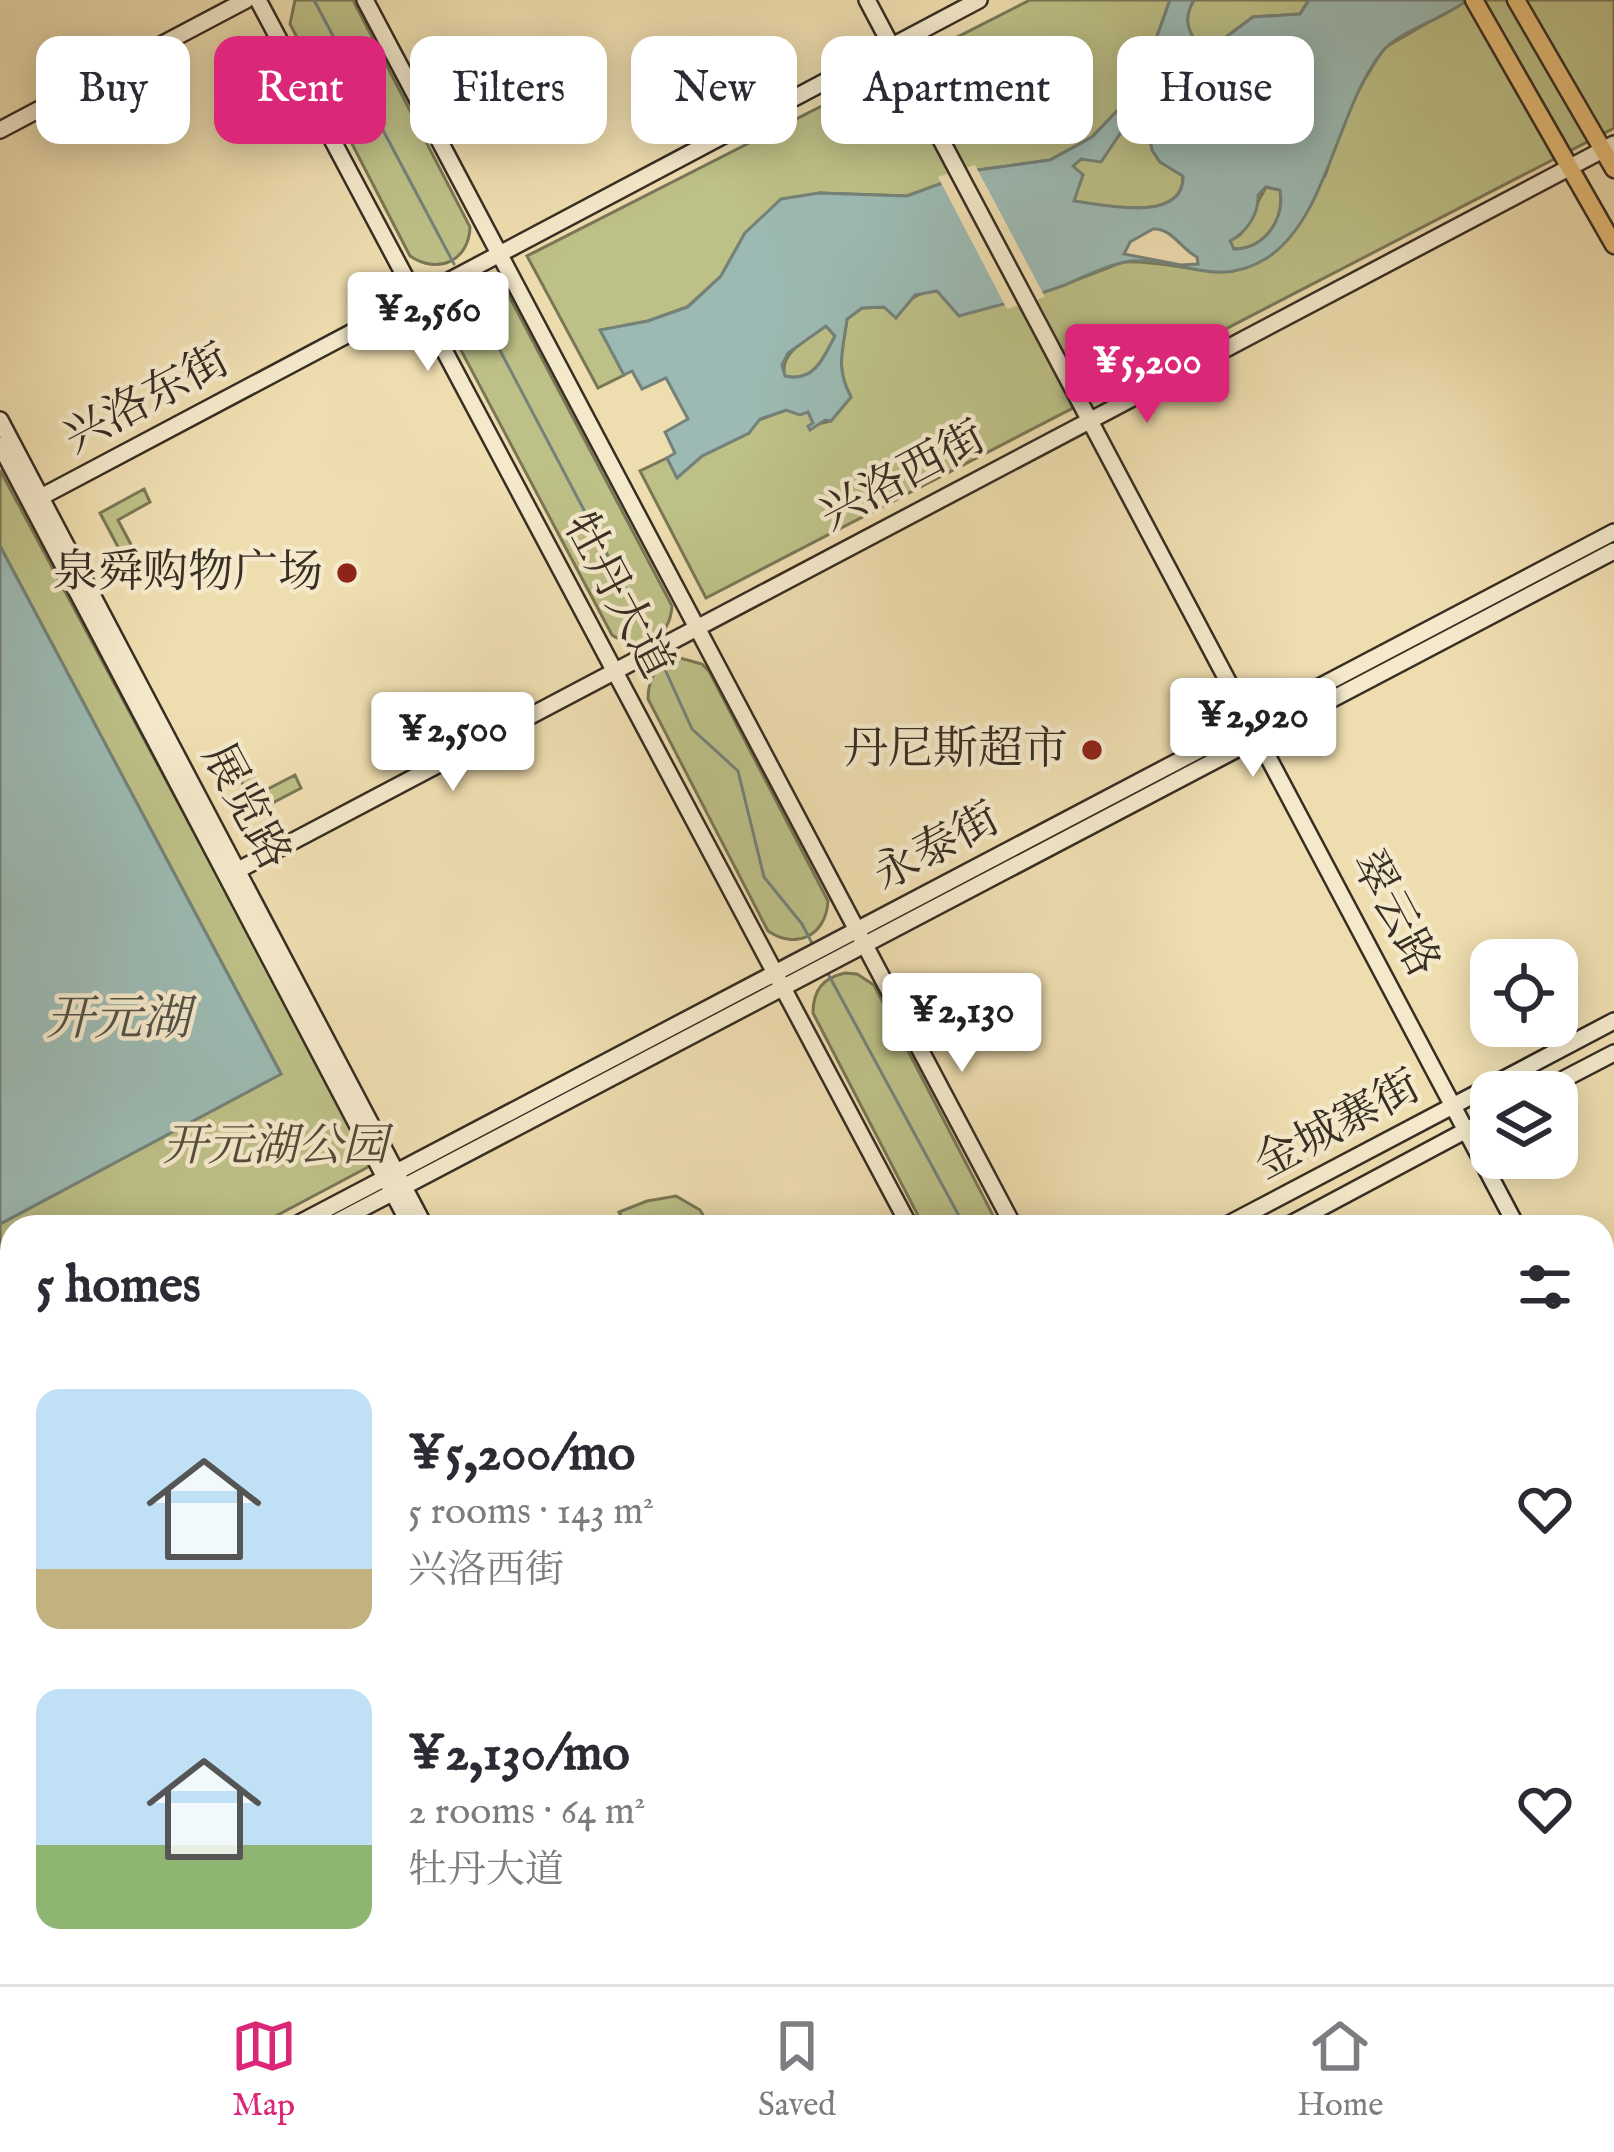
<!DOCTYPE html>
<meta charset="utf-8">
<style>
body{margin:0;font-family:"IM FELL English","Noto Serif SC",serif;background:#f2f2f3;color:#2b2b33;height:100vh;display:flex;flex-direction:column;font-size:45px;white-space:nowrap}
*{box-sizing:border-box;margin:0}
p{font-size:39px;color:#7c7c81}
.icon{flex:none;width:66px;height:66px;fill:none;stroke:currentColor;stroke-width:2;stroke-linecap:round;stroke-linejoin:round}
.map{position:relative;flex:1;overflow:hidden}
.panel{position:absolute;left:0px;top:1215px;width:1614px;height:771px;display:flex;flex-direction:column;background:#fff;border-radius:36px 36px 0 0;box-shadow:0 6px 30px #0003}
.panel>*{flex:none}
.guide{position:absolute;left:36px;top:36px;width:1542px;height:108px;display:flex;gap:24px}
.tools{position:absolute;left:1470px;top:939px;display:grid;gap:24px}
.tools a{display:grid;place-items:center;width:108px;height:108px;border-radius:24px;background:#fff;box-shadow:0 6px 30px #0003;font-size:60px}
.price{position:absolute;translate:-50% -102px;padding:0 27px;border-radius:12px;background:#fff;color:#222;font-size:39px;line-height:78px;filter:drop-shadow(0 3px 6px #0008)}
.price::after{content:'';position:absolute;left:50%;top:72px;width:36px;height:27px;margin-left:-18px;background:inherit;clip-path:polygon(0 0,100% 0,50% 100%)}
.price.active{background:#db2777;color:#fff}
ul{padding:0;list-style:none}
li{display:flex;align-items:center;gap:36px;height:300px;padding:0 36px}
li span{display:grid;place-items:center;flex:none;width:336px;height:240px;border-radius:24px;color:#555}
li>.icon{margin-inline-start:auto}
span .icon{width:144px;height:144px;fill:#fffc;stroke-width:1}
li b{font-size:51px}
h2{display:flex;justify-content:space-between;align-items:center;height:144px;padding:0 36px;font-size:51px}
.tag{padding:0 42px;border-radius:24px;background:#fff;box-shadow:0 6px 30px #0003;font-size:42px;line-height:108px}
.tag.active{background:#db2777;color:#fff}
.menu{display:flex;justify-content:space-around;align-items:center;height:168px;border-top:3px solid #e1e1e2;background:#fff;font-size:33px;color:#7c7c81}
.menu a{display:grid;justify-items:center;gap:6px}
.menu .active{color:#db2777}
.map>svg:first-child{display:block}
.green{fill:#bdc087;stroke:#7a7756;stroke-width:3}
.water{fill:#9cbab3;stroke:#74827a;stroke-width:3;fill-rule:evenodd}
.pier{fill:#eeddaf}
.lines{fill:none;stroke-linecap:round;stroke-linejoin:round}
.stream{stroke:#74827a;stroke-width:3}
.street-casing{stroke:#665a47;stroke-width:15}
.secondary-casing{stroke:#382e24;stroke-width:20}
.primary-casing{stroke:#382e24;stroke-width:21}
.street{stroke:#f4e9cb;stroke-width:10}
.secondary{stroke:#f4e9cb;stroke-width:15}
.primary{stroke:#e7be78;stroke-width:16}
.poi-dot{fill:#8f2418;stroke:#f4e9cb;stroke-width:4.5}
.labels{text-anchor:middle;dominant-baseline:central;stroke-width:9;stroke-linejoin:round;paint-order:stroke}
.street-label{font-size:45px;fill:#382e24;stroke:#f4e9cb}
.poi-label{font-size:45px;fill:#382e24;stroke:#f4e9cb;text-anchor:end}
.park-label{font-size:45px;font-style:italic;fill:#534b38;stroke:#f4e9cb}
.water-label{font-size:48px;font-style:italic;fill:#515148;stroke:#f4e9cb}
</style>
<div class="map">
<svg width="1614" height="1984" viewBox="0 0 1614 1984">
<rect width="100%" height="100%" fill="#eeddaf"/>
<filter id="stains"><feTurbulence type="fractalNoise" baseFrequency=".00167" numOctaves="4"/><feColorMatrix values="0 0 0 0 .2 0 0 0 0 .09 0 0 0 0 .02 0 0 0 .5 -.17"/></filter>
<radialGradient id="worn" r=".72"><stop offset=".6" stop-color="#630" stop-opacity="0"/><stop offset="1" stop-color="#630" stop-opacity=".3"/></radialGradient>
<path class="green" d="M295,0H353L470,227C469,261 438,275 410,256L290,24Z
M1030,0H1170L1138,89L1092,137L1050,160L978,170L907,196L819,193L745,233L721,276L687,307L648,321L601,330L624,375L598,388L527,256Z
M1194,0H1309L1300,14L1253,17L1214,46L1199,47C1187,31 1183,18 1194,0Z
M1467,0H1614V128L706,598L640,471L667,458L677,477L702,456L749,433L756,421L786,410L808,412L814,425L831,421L851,397C835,368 843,350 847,319L862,308L884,307L896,317C908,301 916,291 937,291C977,326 1079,278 1123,262C1160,260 1196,273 1233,271L1325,176L1350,103L1384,48Z
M1144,107L1152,150L1160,162L1183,176C1184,224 1102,205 1073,201L1083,175L1072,166L1081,159L1101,161L1136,110Z
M1266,187L1280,190C1285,219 1265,249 1233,249L1230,241L1240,235Z
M478,279L489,280L507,292L672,606C670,640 640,654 612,635L445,320C446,297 456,284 478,279Z
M826,326L835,336C824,357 814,383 785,376C778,353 809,338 826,326Z
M0,470L372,1165L255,1227H12V1355L0,1361V1224L281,1074L0,546Z
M144,489L150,502L118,520L136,554L125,560L100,513Z
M680,658L702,664L709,671L828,901C826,936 796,950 768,931L648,699C648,676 658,663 680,658Z
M243,758L262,792L295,775L301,788L257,811L232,764Z
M845,973L857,974L874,985L999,1227H924L813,1013C813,990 823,978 845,973Z
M676,1196L700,1210L710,1227H627L619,1212L647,1201Z"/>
<path class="water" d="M1170,0H1194C1183,18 1187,31 1200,47L1214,46L1253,17L1300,14L1309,0H1467C1444,19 1397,32 1382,52C1336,110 1328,218 1267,258C1213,292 1175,253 1125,262C1104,266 1084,277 1065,285C1031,298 994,306 959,316L937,291L915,295L896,318L884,307L862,308L847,319C843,350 835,368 851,397L831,421L825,420L810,430L808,426L813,423L808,412L800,415L786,410L760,419L749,433L702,456L677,478L667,458L675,453L665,432L688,419L666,378L642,389L632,371L624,375L600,330L648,321L688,307L721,276L745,233L781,199L819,193L907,196L978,170L1050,160L1092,137L1138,89ZM1144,108L1152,150L1160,162L1183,176C1185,224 1102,205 1074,201L1083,175L1073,166L1081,159L1101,162L1136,110ZM1266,187L1280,190C1285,219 1265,249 1234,249L1230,241C1247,232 1259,214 1258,195ZM1153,229C1172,228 1180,248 1197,257L1198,264L1181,265L1124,254L1130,242ZM826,326L835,336C824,358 814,383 785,376L782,365L788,353Z
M0,546L281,1074L0,1224Z"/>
<path class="pier" d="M975,165L1045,297L1007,309L938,177Z"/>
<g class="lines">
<path class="stream" d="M314,0L454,264
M464,282L655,645
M658,654L692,729L738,771L764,877L802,924L813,945
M826,970L965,1227
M1351,1974L1356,1984"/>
<g class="street-casing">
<path id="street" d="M1602,1539L1614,1533
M1602,1552L1614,1546
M759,1984L778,1974
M782,1984L802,1974"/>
</g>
<g class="secondary-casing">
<path id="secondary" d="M258,0L910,1227
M365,0L1014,1227
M867,0L1517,1227
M0,130L246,0
M0,420L425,1227
M0,445L411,1227
M29,500L41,497L979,0
M227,876L1614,144
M1539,1092L1614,1053
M292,1227L1614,532
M327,1227L1614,551
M1223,1227L1614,1021
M1285,1227L1491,1117
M1602,1369L1614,1391
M0,1382L12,1376
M1602,1388L1614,1411
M0,1401L12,1394
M0,1878L12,1872
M0,1908L12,1902
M805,1974L811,1984
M821,1974L826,1984
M1307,1974L1313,1984
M1408,1974L1413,1984"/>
</g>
<g class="primary-casing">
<path id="primary" d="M1474,0L1614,245
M1516,0L1614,169
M0,1632L12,1654
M0,1680L12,1702
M155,1974L160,1984
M182,1974L187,1984"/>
</g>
<use href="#street" class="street"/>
<use href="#secondary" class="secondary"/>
<use href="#primary" class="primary"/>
</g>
<g class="poi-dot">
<circle cx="347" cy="573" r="12"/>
<circle cx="1092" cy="750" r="12"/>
</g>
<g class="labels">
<g class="street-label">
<text transform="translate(147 400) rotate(-28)">兴洛东街</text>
<text transform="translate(903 477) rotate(-28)">兴洛西街</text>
<text transform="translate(617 596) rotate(62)">牡丹大道</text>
<text transform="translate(245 807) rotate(62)">展览路</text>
<text transform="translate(937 848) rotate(-28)">永泰街</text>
<text transform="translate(1394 914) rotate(62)">翠云路</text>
<text transform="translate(1338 1126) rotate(-28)">金城寨街</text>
</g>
<g class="poi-label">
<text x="323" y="573">泉舜购物广场</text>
<text x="1068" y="750">丹尼斯超市</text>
</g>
<g class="park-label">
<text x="275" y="1147">开元湖公园</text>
</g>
<g class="water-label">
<text x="118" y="1021">开元湖</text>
</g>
</g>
<rect width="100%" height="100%" filter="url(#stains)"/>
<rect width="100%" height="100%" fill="url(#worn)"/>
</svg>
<div class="tools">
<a><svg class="icon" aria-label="locate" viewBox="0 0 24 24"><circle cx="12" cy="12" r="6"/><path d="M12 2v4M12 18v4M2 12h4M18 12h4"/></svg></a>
<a><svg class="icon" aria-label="layers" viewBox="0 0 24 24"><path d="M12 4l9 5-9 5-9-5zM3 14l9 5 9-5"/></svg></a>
</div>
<b class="price" style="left:428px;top:374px">¥2,560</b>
<b class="price active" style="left:1147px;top:426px">¥5,200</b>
<b class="price" style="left:1253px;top:780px">¥2,920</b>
<b class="price" style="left:453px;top:794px">¥2,500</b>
<b class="price" style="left:962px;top:1075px">¥2,130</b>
<div class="guide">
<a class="tag">Buy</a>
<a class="tag active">Rent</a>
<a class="tag">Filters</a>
<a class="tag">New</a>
<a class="tag">Apartment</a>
<a class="tag">House</a>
</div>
<section class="panel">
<h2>5 homes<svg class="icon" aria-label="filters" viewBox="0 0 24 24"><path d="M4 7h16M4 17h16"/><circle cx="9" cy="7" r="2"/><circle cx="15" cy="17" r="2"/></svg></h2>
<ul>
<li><span style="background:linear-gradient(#bfe0f5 75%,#c2b280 0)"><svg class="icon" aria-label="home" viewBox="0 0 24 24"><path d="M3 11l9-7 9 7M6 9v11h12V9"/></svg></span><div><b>¥5,200/mo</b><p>5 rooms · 143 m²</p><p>兴洛西街</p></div><svg class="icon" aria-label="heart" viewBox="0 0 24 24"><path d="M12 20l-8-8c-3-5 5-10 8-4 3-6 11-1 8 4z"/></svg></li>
<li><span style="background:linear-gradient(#bfe0f5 65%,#8fb573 0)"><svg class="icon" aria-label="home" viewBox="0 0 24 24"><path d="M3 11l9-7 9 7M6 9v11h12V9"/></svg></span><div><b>¥2,130/mo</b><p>2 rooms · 64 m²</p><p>牡丹大道</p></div><svg class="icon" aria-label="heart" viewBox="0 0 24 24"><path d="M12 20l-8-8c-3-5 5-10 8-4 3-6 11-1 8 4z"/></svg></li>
</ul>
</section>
</div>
<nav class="menu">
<a class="active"><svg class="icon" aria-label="map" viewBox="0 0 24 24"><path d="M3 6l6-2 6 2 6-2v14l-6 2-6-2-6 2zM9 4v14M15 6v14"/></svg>Map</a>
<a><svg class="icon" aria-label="saved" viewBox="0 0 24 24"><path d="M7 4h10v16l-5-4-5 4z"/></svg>Saved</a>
<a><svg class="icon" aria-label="home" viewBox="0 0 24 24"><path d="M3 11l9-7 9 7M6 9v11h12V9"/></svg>Home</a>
</nav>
